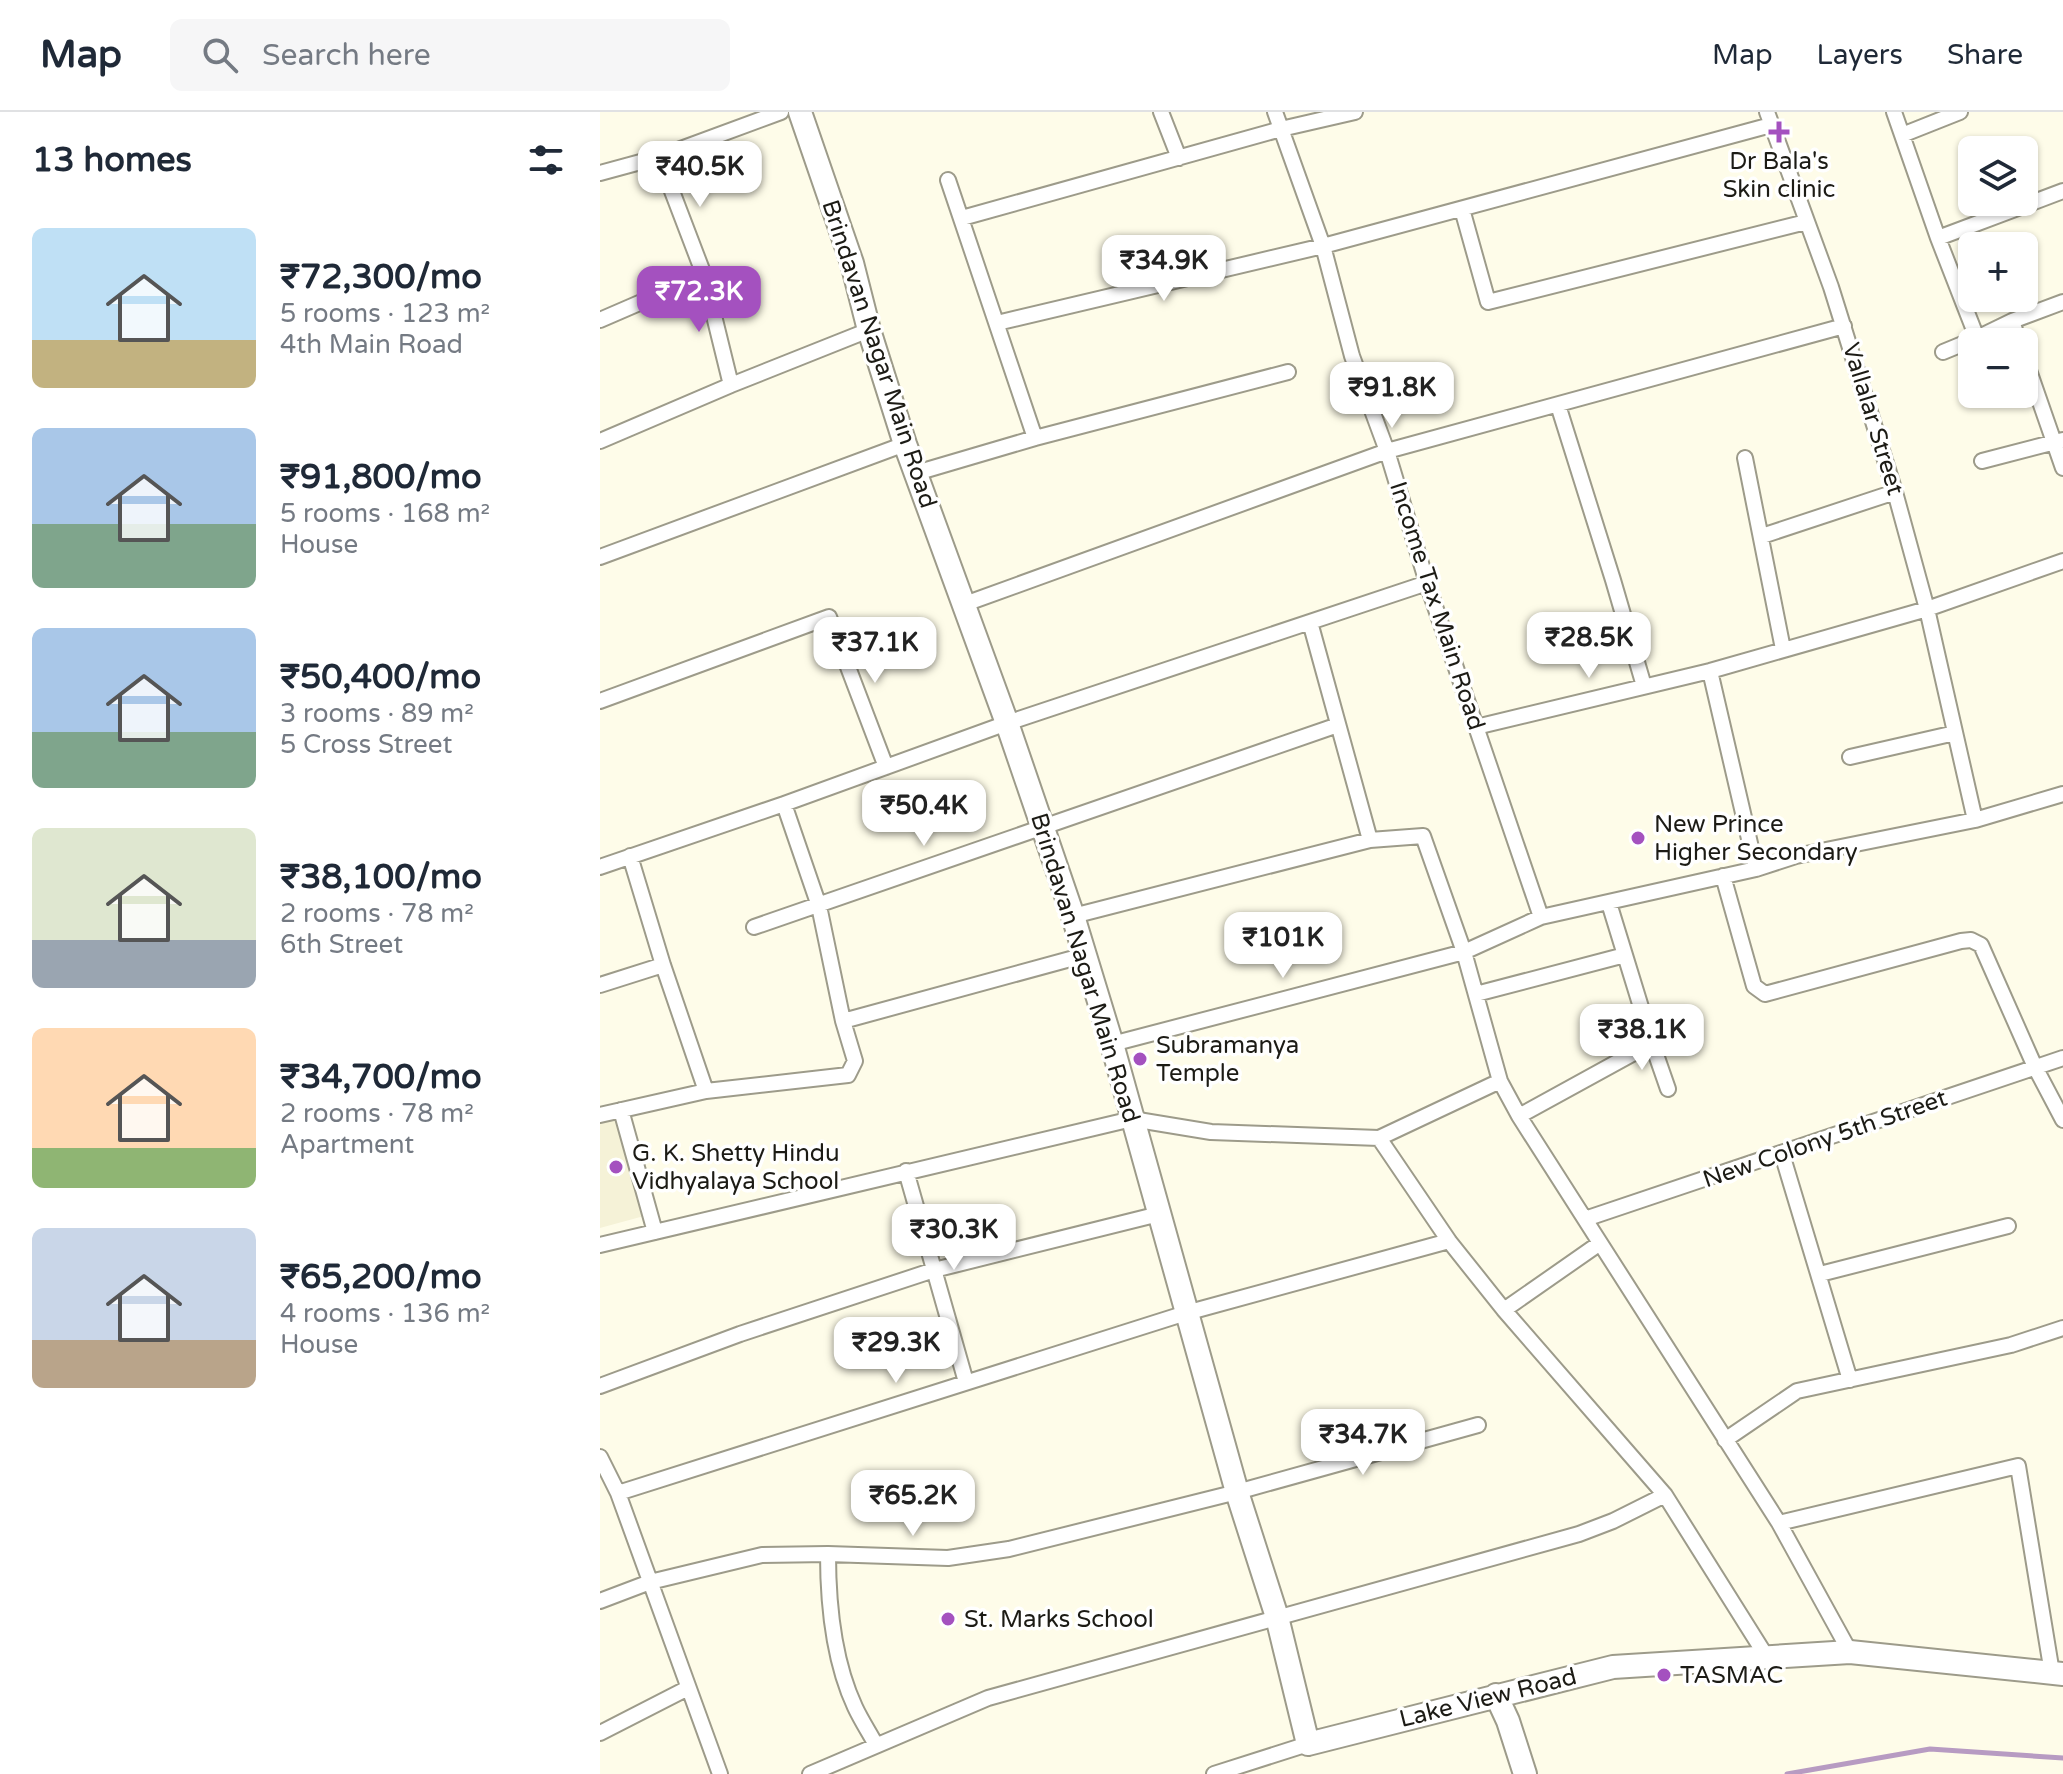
<!DOCTYPE html>
<meta charset="utf-8">
<style>
body{margin:0;font-family:"Varela Round",sans-serif;background:#f6f6f7;color:#1f2937;height:100vh;display:flex;flex-direction:column;font-size:30px;white-space:nowrap}
*{box-sizing:border-box;margin:0}
p{font-size:26px;color:#747a83}
.icon{flex:none;width:44px;height:44px;fill:none;stroke:currentColor;stroke-width:2;stroke-linecap:round;stroke-linejoin:round}
.map{position:relative;flex:1;overflow:hidden}
.details{display:flex;flex-direction:column;background:#fff;width:600px}
.details>*{flex:none}
.controls{position:absolute;left:1358px;top:24px;display:grid;gap:16px}
.controls a{display:grid;place-items:center;width:80px;height:80px;border-radius:12px;background:#fff;box-shadow:0 2px 6px #0004;font-size:40px}
.price{position:absolute;translate:-50% -68px;padding:0 18px;border-radius:16px;background:#fff;color:#222;font-size:26px;line-height:52px;filter:drop-shadow(0 2px 4px #0008)}
.price::after{content:'';position:absolute;left:50%;top:48px;width:24px;height:18px;margin-left:-12px;background:inherit;clip-path:polygon(0 0,100% 0,50% 100%)}
.price.active{background:#a451bf;color:#fff}
ul{padding:0;list-style:none}
li{display:flex;align-items:center;gap:24px;height:200px;padding:0 32px}
li span{display:grid;place-items:center;flex:none;width:224px;height:160px;border-radius:12px;color:#555}
li>.icon{margin-inline-start:auto}
span .icon{width:96px;height:96px;fill:#fffc;stroke-width:1}
li b{font-size:34px}
h2{display:flex;justify-content:space-between;align-items:center;height:96px;padding:0 32px;font-size:34px}
header{display:flex;align-items:center;gap:48px;box-sizing:border-box;height:112px;padding:0 40px;background:#fff;border-bottom:2px solid #e0e1e3}
header strong{font-size:38px}
nav{display:flex;gap:44px;margin-inline-start:auto;font-size:28px}
.search{width:560px;height:72px;background:#f6f6f7;display:flex;align-items:center;gap:20px;box-sizing:border-box;padding:0 28px;border-radius:12px;color:#747a83;font-size:30px}
main{display:flex;flex:1;min-height:0}
.map>svg:first-child{display:block}
.built{fill:#f5f2d7}
.lines{fill:none;stroke-linecap:round;stroke-linejoin:round}
.stream{stroke:#b79bc2;stroke-width:5}
.street-casing{stroke:#9d9b8a;stroke-width:18}
.secondary-casing{stroke:#9d9b8a;stroke-width:26}
.street{stroke:#fff;stroke-width:14}
.secondary{stroke:#fff;stroke-width:22}
.poi-dot{fill:#a451bf;stroke:#fff;stroke-width:3}
.labels{text-anchor:middle;dominant-baseline:central;stroke-width:7;stroke-linejoin:round;paint-order:stroke}
.poi-label{font-size:24px;fill:#1c1b15;stroke:#fff;text-anchor:start}
.street-label{font-size:24px;fill:#1c1b15;stroke:#fff}
</style>
<header>
<strong>Map</strong>
<div class="search"><svg class="icon" aria-label="search" viewBox="0 0 24 24"><circle cx="10" cy="10" r="6"/><path d="M15 15l6 6"/></svg>Search here</div>
<nav><a>Map</a><a>Layers</a><a>Share</a></nav>
</header>
<main>
<section class="details">
<h2>13 homes<svg class="icon" aria-label="filters" viewBox="0 0 24 24"><path d="M4 7h16M4 17h16"/><circle cx="9" cy="7" r="2"/><circle cx="15" cy="17" r="2"/></svg></h2>
<ul>
<li><span style="background:linear-gradient(#bfe0f5 70%,#c2b280 0)"><svg class="icon" aria-label="home" viewBox="0 0 24 24"><path d="M3 11l9-7 9 7M6 9v11h12V9"/></svg></span><div><b>₹72,300/mo</b><p>5 rooms · 123 m²</p><p>4th Main Road</p></div></li>
<li><span style="background:linear-gradient(#a9c7e8 60%,#7fa58c 0)"><svg class="icon" aria-label="home" viewBox="0 0 24 24"><path d="M3 11l9-7 9 7M6 9v11h12V9"/></svg></span><div><b>₹91,800/mo</b><p>5 rooms · 168 m²</p><p>House</p></div></li>
<li><span style="background:linear-gradient(#a9c7e8 65%,#7fa58c 0)"><svg class="icon" aria-label="home" viewBox="0 0 24 24"><path d="M3 11l9-7 9 7M6 9v11h12V9"/></svg></span><div><b>₹50,400/mo</b><p>3 rooms · 89 m²</p><p>5 Cross Street</p></div></li>
<li><span style="background:linear-gradient(#dfe7d0 70%,#9aa5b1 0)"><svg class="icon" aria-label="home" viewBox="0 0 24 24"><path d="M3 11l9-7 9 7M6 9v11h12V9"/></svg></span><div><b>₹38,100/mo</b><p>2 rooms · 78 m²</p><p>6th Street</p></div></li>
<li><span style="background:linear-gradient(#ffd9b3 75%,#8fb573 0)"><svg class="icon" aria-label="home" viewBox="0 0 24 24"><path d="M3 11l9-7 9 7M6 9v11h12V9"/></svg></span><div><b>₹34,700/mo</b><p>2 rooms · 78 m²</p><p>Apartment</p></div></li>
<li><span style="background:linear-gradient(#c9d6e8 70%,#b9a48a 0)"><svg class="icon" aria-label="home" viewBox="0 0 24 24"><path d="M3 11l9-7 9 7M6 9v11h12V9"/></svg></span><div><b>₹65,200/mo</b><p>4 rooms · 136 m²</p><p>House</p></div></li>
</ul>
</section>
<div class="map">
<svg width="1463" height="1662" viewBox="0 0 1463 1662">
<rect width="100%" height="100%" fill="#fefce9"/>
<path class="built" d="M20,1000L44,1104L0,1116V1005Z"/>
<g class="lines">
<path class="stream" d="M1187,1662L1330,1637L1463,1646"/>
<g class="street-casing">
<path id="street" d="M561,0L579,46
M675,0L723,134L752,244L787,339L827,471L941,805
M1167,0L1231,175L1295,380L1327,497L1375,708
M1294,0L1338,126L1377,226L1412,209L1419,230
M1302,23L1360,0
M59,45L104,163L131,273
M0,61L59,45L181,0
M348,68L435,326
M862,97L888,190L1206,110
M362,106L681,17L755,0
M1338,126L1463,79
M0,208L104,163
M1412,209L1463,190
M397,211L723,134L1171,13
M1343,240L1377,226
M1424,244L1463,356
M958,293L1013,468L1044,574
M0,329L131,273L269,218
M1145,346L1183,537
M1382,349L1463,328
M316,361L435,326L688,260
M1162,424L1295,380
M0,445L305,332
M362,493L787,339L1244,214
M710,510L770,728
M1110,559L1156,757
M0,589L229,505L286,655
M876,615L1110,559L1327,497L1463,449
M1250,645L1355,621
M30,744L63,853L106,979
M0,755L184,692L407,611L827,471
M1123,764L1154,874L1165,882L1361,829L1371,828L1381,833L1435,955L1463,1008
M473,804L770,728L823,724L864,840L900,969L919,1004L1179,1411L1250,1540
M154,815L738,613
M0,873L63,853
M876,882L1025,843
M243,909L485,843
M1052,931L1068,977
M512,932L864,840L941,805L1156,757L1196,744L1375,708L1463,682
M21,998L55,1120
M0,1003L106,979L248,963L255,949L243,909L219,794L184,692
M919,1004L1052,931L1009,791
M779,1026L900,969
M1182,1042L1250,1268
M306,1059L366,1270
M985,1107L1463,946
M0,1133L532,1007L611,1020L779,1026L849,1129L904,1198L1065,1383L1168,1547
M1220,1162L1408,1114
M904,1198L1000,1131
M0,1274L140,1222L334,1158L559,1102
M1125,1328L1197,1279L1411,1233L1463,1216
M0,1345L18,1381L120,1662
M18,1381L586,1201L849,1129
M1179,1411L1418,1354L1452,1561
M228,1442C228,1492 233,1548 255,1595C261,1608 269,1620 276,1633
M0,1489L50,1470L162,1443L228,1442L348,1446L409,1437L637,1380L878,1313
M0,1621L88,1576
M210,1662L388,1586L979,1422L1013,1409L1065,1383
M614,1662L708,1632"/>
</g>
<g class="secondary-casing">
<path id="secondary" d="M200,0L252,151L269,218L305,332L407,611L473,804L512,932L637,1380L677,1505L708,1632L1013,1555L1250,1540L1463,1562
M896,1583L908,1609L925,1662"/>
</g>
<use href="#street" class="street"/>
<use href="#secondary" class="secondary"/>
</g>
<g class="poi-dot">
<path d="M1175 8h8v8h8v8h-8v8h-8v-8h-8v-8h8z"/>
<circle cx="1038" cy="726" r="8"/>
<circle cx="540" cy="947" r="8"/>
<circle cx="16" cy="1055" r="8"/>
<circle cx="348" cy="1507" r="8"/>
<circle cx="1064" cy="1563" r="8"/>
</g>
<g class="labels">
<g class="poi-label">
<text x="1179" y="49" text-anchor="middle">Dr Bala's<tspan x="1179" dy="28">Skin clinic</tspan></text>
<text x="1054" y="712">New Prince<tspan x="1054" dy="28">Higher Secondary</tspan></text>
<text x="556" y="933">Subramanya<tspan x="556" dy="28">Temple</tspan></text>
<text x="32" y="1041">G. K. Shetty Hindu<tspan x="32" dy="28">Vidhyalaya School</tspan></text>
<text x="364" y="1507">St. Marks School</text>
<text x="1080" y="1563">TASMAC</text>
</g>
<g class="street-label">
<text transform="translate(279 242) rotate(72)">Brindavan Nagar Main Road</text>
<text transform="translate(1273 307) rotate(73)">Vallalar Street</text>
<text transform="translate(837 494) rotate(72)">Income Tax Main Road</text>
<text transform="translate(485 856) rotate(73)">Brindavan Nagar Main Road</text>
<text transform="translate(1225 1027) rotate(-19)">New Colony 5th Street</text>
<text transform="translate(888 1586) rotate(-14)">Lake View Road</text>
</g>
</g>
</svg>
<div class="controls">
<a><svg class="icon" aria-label="layers" viewBox="0 0 24 24"><path d="M12 4l9 5-9 5-9-5zM3 14l9 5 9-5"/></svg></a>
<a>+</a>
<a>−</a>
</div>
<b class="price" style="left:100px;top:97px">₹40.5K</b>
<b class="price" style="left:564px;top:191px">₹34.9K</b>
<b class="price active" style="left:99px;top:222px">₹72.3K</b>
<b class="price" style="left:792px;top:318px">₹91.8K</b>
<b class="price" style="left:989px;top:568px">₹28.5K</b>
<b class="price" style="left:275px;top:573px">₹37.1K</b>
<b class="price" style="left:324px;top:736px">₹50.4K</b>
<b class="price" style="left:683px;top:868px">₹101K</b>
<b class="price" style="left:1042px;top:960px">₹38.1K</b>
<b class="price" style="left:354px;top:1160px">₹30.3K</b>
<b class="price" style="left:296px;top:1273px">₹29.3K</b>
<b class="price" style="left:763px;top:1365px">₹34.7K</b>
<b class="price" style="left:313px;top:1426px">₹65.2K</b>
</div>
</main>
